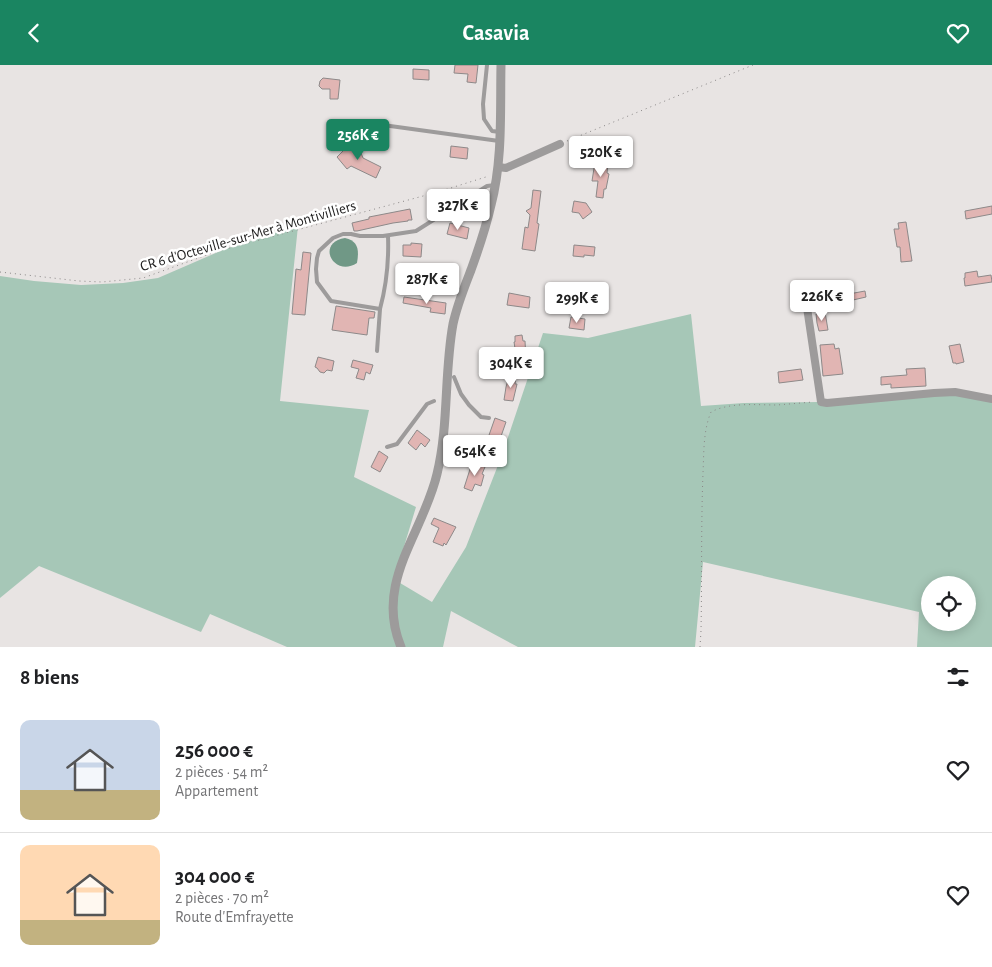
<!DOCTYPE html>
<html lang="fr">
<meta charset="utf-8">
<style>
body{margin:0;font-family:"Alegreya Sans",sans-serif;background:#f2f2f2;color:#202124;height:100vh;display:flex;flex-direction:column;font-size:19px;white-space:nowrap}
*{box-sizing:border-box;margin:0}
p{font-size:16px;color:#757577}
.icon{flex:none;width:28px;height:28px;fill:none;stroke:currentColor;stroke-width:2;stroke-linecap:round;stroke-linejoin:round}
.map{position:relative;height:582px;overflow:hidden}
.panel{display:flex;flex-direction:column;background:#fff;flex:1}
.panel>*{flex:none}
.fabs{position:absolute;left:921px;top:511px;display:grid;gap:10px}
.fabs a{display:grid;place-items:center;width:55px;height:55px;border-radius:50%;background:#fff;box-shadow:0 2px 12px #0003;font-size:25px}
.price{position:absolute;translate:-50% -42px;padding:0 11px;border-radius:5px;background:#fff;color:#222;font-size:16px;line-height:32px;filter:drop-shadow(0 1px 2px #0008)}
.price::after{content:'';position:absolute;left:50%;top:30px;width:15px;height:11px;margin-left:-8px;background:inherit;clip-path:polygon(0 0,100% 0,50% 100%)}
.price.selected{background:#1a8561;color:#fff}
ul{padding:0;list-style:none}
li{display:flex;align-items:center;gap:15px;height:125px;padding:0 20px}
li+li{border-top:1px solid #e0e0e0}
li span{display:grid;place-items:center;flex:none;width:140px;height:100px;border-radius:10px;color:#555}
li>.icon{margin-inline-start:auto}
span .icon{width:60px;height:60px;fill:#fffc;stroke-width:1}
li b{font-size:21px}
h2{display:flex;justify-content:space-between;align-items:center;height:60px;padding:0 20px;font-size:21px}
header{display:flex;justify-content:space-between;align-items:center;height:65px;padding:0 20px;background:#1a8561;color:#fff;font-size:22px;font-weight:700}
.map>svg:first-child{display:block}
.green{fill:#a6c7b7;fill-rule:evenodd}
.water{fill:#709886}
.building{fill:#e1b5b3;stroke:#8d8989}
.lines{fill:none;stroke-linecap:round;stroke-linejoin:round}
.path{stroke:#8a8787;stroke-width:1;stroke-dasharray:1 4;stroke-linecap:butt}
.service{stroke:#9d9b9b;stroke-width:4}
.minor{stroke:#9d9b9b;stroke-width:8}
.tertiary{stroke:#9d9b9b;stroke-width:9}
.labels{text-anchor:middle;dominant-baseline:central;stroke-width:5;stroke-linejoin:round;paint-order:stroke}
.street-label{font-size:15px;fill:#1d1c1c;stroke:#fff}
</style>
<header><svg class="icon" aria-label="back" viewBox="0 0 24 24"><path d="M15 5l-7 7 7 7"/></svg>Casavia<svg class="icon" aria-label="heart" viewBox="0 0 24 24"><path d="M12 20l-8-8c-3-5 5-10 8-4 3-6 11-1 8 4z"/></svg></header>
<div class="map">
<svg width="992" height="582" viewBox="0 0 992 582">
<rect width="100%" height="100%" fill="#e8e4e3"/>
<path class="green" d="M298,161L280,336L369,345L354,412L416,442L396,508L395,515L432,537L466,482L502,390L543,268L588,273L691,249L701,341L744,338L819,337L913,327L992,332V582H917L919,547L703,497L695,582H518L451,546L443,582H287L210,549L201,567L39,501L0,533V211L34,216L81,220L123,218L158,213L225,184ZM930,520H968V558H930Z"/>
<path class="water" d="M345,173C359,176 359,186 357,198C334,213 315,178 345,173Z"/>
<path class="building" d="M455,0H478L476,18L467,17L468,9L454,8Z
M413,4L429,5V15L413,14Z
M323,13L340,15L338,34H330V24H322L319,21L320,16Z
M348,78L356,87L361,88L363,93L381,102L376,113L351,101L347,104L337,92L343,86L341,84Z
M451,81L468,83L467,94L450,92Z
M595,97L608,99L607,108L609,109L606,124H604L603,133L596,132L598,116H592Z
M533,125L541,126L537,158L539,159L535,186L522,184L525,162L528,163L530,150L526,146L531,143Z
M574,136L586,138L592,147L583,154L579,148L572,147Z
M992,141V149L966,154L965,146Z
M410,144L412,155H408V156L393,158L357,166H354L352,158L369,154V152Z
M906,157L912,196L901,197L900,182H897L894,164H899L898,158Z
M450,158L469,163L467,174L447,169Z
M411,178L422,179L421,192L403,191V180H411Z
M574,180L595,182L594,191L584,190V192L573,191Z
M303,187L311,188L305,250L292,249L296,204L301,205Z
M977,206L978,212L991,210L992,217L965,221L964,213H965V208Z
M865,226L866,232L840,238L838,231Z
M509,228L530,232L529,243L507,240Z
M404,232L446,238L445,249L430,247L431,243L403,238Z
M336,241L375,247L374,253H369L367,270L332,265Z
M825,247L828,265L819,266L817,258L816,249Z
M571,252L585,254L584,265L569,263Z
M522,270L523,276H525L526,295L517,296L514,277H515V271Z
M834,279L835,284L839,283L843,309L823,311L820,280Z
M960,279L964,297L956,299V298H953L949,281Z
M318,292L334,296L332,306L327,305L324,308L320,307L317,303L315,302Z
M353,295L373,300L370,309L366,307L364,315L356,313L359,304L351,302Z
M925,303L926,321L891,323V319L881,320V312L907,310L906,304Z
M801,304L803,315L779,318L778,307Z
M509,311L516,312L515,319H517L513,336L504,335L506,322Z
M495,353L506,357L499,377L488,373Z
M417,365L430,375L425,382L421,378L416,385L408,378Z
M379,386L388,392L380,407L371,402Z
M472,398L485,402L482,409L484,410L481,421L475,419L472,426L464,423Z
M434,453L456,462L446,480L444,478L443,481L433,477L439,463L431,459Z"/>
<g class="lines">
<path class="path" d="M567,76L753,0
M0,207L79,216L102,217L143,213L215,187L438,127L489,111
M700,582L701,566C702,513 701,460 703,408C704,388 703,366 711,347C730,337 756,340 777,340C789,339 801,338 813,337"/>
<path class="service" d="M487,0L483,39L484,54L492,66L500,67
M354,56L499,76
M388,171C389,197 387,218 380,244L331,236L317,217L316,204L317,193L319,186L333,173L343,169H351L360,171H383L416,166L487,121L495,120
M377,286L380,244
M454,312L461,329L469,340L481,352L489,353
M387,382L397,379L427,339L434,336"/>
<path class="minor" d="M498,102L506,103L560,79
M805,229L821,337L827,338L934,328L955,327L992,334"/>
<path class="tertiary" d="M401,582C374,517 423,469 437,409C449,360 444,308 453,259C457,240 464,223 471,205C479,183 486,162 491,140C503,95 500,45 501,0"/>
</g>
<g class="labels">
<g class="street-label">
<text transform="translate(248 171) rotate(-16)">CR 6 d'Octeville-sur-Mer à Montivilliers</text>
</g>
</g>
</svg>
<div class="fabs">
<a><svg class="icon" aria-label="locate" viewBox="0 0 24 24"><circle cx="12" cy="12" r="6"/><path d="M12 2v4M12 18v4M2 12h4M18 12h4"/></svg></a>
</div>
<b class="price selected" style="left:358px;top:96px">256K €</b>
<b class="price" style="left:601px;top:113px">520K €</b>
<b class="price" style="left:458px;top:166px">327K €</b>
<b class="price" style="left:427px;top:240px">287K €</b>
<b class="price" style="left:822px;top:257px">226K €</b>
<b class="price" style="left:577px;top:259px">299K €</b>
<b class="price" style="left:511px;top:324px">304K €</b>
<b class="price" style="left:475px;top:412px">654K €</b>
</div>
<section class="panel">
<h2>8 biens<svg class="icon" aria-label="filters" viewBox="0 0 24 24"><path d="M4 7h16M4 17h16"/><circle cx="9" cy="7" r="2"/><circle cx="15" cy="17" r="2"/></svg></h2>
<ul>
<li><span style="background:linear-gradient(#c9d6e8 70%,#c2b280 0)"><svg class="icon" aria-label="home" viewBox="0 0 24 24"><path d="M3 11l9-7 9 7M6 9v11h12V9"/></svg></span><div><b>256 000 €</b><p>2 pièces · 54 m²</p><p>Appartement</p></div><svg class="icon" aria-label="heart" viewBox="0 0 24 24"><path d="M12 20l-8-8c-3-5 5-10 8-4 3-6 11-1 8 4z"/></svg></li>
<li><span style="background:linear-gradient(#ffd9b3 75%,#c2b280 0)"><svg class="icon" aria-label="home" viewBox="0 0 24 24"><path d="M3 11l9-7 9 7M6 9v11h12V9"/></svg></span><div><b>304 000 €</b><p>2 pièces · 70 m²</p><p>Route d'Emfrayette</p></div><svg class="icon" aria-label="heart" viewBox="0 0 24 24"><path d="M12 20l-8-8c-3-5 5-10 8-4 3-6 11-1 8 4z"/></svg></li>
</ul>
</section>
